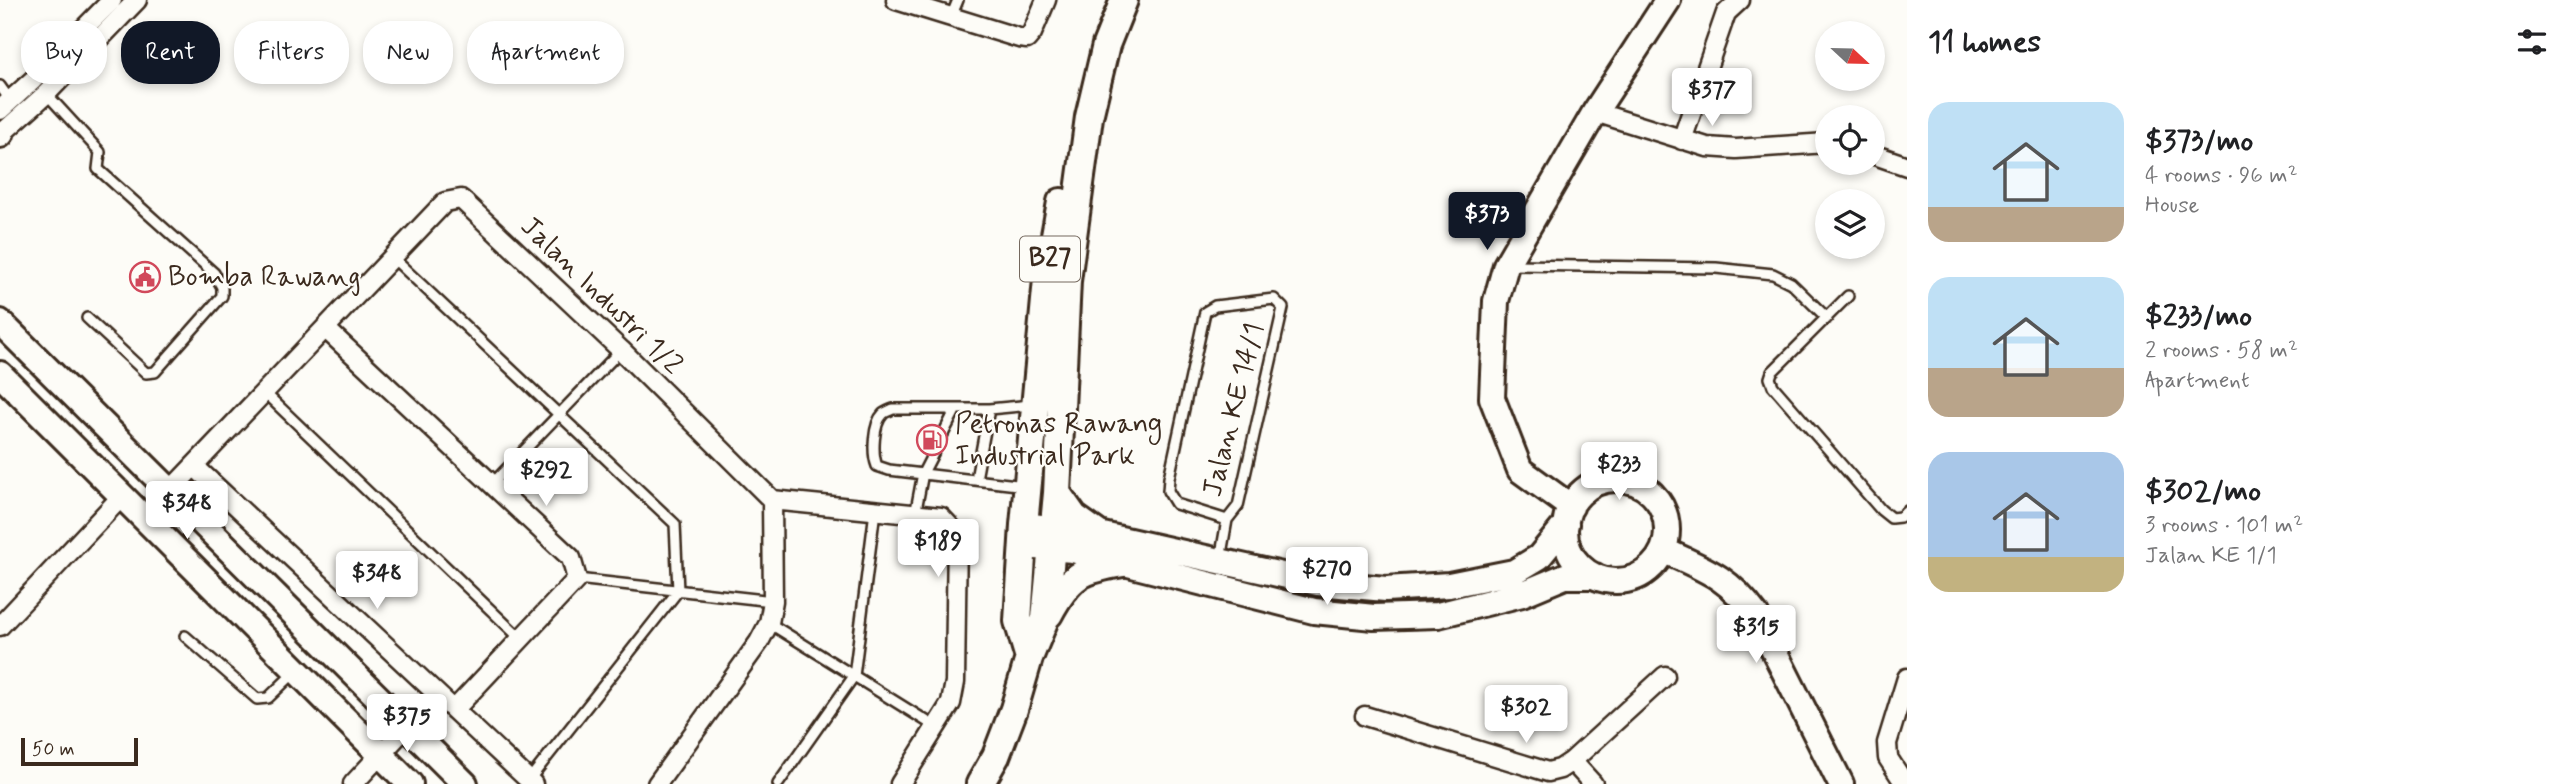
<!DOCTYPE html>
<meta charset="utf-8">
<style>
body{margin:0;font-family:Mynerve,sans-serif;background:#f6f6f6;color:#202124;height:100vh;display:flex;flex-direction:column;font-size:26px;white-space:nowrap}
*{box-sizing:border-box;margin:0}
p{font-size:23px;color:#757577}
.icon{flex:none;width:38px;height:38px;fill:none;stroke:currentColor;stroke-width:2;stroke-linecap:round;stroke-linejoin:round}
.map{position:relative;flex:1;overflow:hidden}
.side{display:flex;flex-direction:column;background:#fff;width:665px}
.side>*{flex:none}
.top-card{position:absolute;left:21px;top:21px;width:665px;height:63px;display:flex;gap:14px}
.needle{width:46px;rotate:112deg}
.fabs{position:absolute;left:1815px;top:21px;display:grid;gap:14px}
.fabs a{display:grid;place-items:center;width:70px;height:70px;border-radius:50%;background:#fff;box-shadow:0 4px 10px #0003;font-size:35px}
.scale{position:absolute;left:21px;bottom:18px;width:117px;box-sizing:border-box;padding-left:7px;border:4px solid #3b2a1e;border-top:0;font-size:19px;line-height:24px;white-space:nowrap;color:#3b2a1e;-webkit-text-stroke:5px #fdfcf7;paint-order:stroke}
.price{position:absolute;translate:-50% -60px;padding:0 16px;border-radius:7px;background:#fff;color:#222;font-size:23px;line-height:46px;filter:drop-shadow(0 2px 4px #0008)}
.price::after{content:'';position:absolute;left:50%;top:42px;width:21px;height:16px;margin-left:-10px;background:inherit;clip-path:polygon(0 0,100% 0,50% 100%)}
.price.selected{background:#111827;color:#fff}
ul{padding:0;list-style:none}
li{display:flex;align-items:center;gap:21px;height:175px;padding:0 21px}
li span{display:grid;place-items:center;flex:none;width:196px;height:140px;border-radius:21px;color:#555}
li>.icon{margin-inline-start:auto}
span .icon{width:84px;height:84px;fill:#fffc;stroke-width:1}
li b{font-size:30px}
h2{display:flex;justify-content:space-between;align-items:center;height:84px;padding:0 21px;font-size:30px}
.tag{padding:0 24px;border-radius:28px;background:#fff;box-shadow:0 4px 10px #0003;font-size:24px;line-height:63px}
.tag.selected{background:#111827;color:#fff}
main{display:flex;flex:1;min-height:0}
.map>svg:first-child{display:block}
.lines{fill:none;stroke-linecap:round;stroke-linejoin:round}
.lane-casing{stroke:#3b2a1e;stroke-width:14}
.street-casing{stroke:#3b2a1e;stroke-width:23}
.secondary-casing{stroke:#3b2a1e;stroke-width:30}
.primary-casing{stroke:#3b2a1e;stroke-width:32}
.lane{stroke:#fdfcf7;stroke-width:9}
.street{stroke:#fdfcf7;stroke-width:18}
.secondary{stroke:#fdfcf7;stroke-width:24}
.primary{stroke:#fdfcf7;stroke-width:26}
.labels{text-anchor:middle;dominant-baseline:central;stroke-width:5;stroke-linejoin:round;paint-order:stroke}
.shield{fill:#fdfcf7;stroke:#75695f;stroke-width:2}
.shield-label{font-size:26px;font-weight:bold;fill:#3b2a1e}
.poi-label{font-size:28px;fill:#3b2a1e;stroke:#fdfcf7;text-anchor:start}
.street-label{font-size:28px;fill:#3b2a1e;stroke:#fdfcf7}
</style>
<main>
<div class="map">
<svg width="1907" height="784" viewBox="0 0 1907 784">
<rect width="100%" height="100%" fill="#fdfcf7"/>
<filter id="ink" filterUnits="userSpaceOnUse"><feTurbulence type="fractalNoise" baseFrequency=".0143" numOctaves="2"/><feDisplacementMap in="SourceGraphic" scale="14" xChannelSelector="R" yChannelSelector="G"/><feConvolveMatrix kernelMatrix="1 2 1 2 8 2 1 2 1" color-interpolation-filters="sRGB"/></filter>
<g filter="url(#ink)">
<g class="lines">
<g class="lane-casing">
<path id="lane" d="M951,17L958,0
M0,86L10,100
M44,91L100,152L98,169L214,273L222,287V296L155,372L146,373L87,318
M392,257L675,524L678,591L529,780
M1509,265L1716,268L1773,274L1791,283L1827,318
M1848,296L1772,372L1770,378L1773,386L1881,510L1891,518L1900,517L1907,511
M264,392L521,639
M976,479L989,409
M492,484L621,350
M1026,486L889,470L877,466C872,454 873,424 883,414C885,412 891,410 893,409H989L1031,405
M915,515L923,473L956,409
M1220,560L1227,520L1238,506L1283,308L1274,299L1215,306L1205,312L1169,478L1168,491L1176,504L1227,520
M577,579L773,601
M769,623L936,727
M185,636L257,699L268,698L295,672
M778,784L854,676L875,511"/>
</g>
<g class="street-casing">
<path id="street" d="M896,0L1019,38L1027,39L1032,33L1046,0
M0,110L33,80L112,0
M1595,112L1707,147L1736,149L1827,143
M0,135L46,94L137,0
M1682,140L1726,13L1740,0
M1872,154L1907,166
M325,328L571,558L577,579L454,710
M194,466L533,784
M169,492L445,202L461,199L621,350L772,500L773,601L769,623L759,642L657,784
M772,500L941,517L957,534L955,682L951,703L900,784
M0,626L122,496
M1365,716L1548,772L1560,769L1572,761L1665,676
M1572,761L1593,784
M353,784L406,727
M1905,784L1888,758L1887,743L1907,678"/>
</g>
<g class="secondary-casing">
<path id="secondary" d="M0,135L1,134
M0,322L465,784
M0,374L410,784
M1565 530a51 51 0 1 1 102 0a51 51 0 1 1-102 0Z
M1571,507L1520,470L1492,398L1496,301L1506,265L1595,112L1668,0
M1024,525L1098,534L1318,583L1386,589L1449,585L1514,572L1539,557L1566,524
M1023,546L1073,550L1314,611L1374,617L1438,615L1522,594L1565,576H1595
M1663,550C1706,570 1727,576 1756,615L1841,784"/>
</g>
<g class="primary-casing">
<path id="primary" d="M1057,493L1074,517L1098,534
M1049,614C1070,575 1081,570 1123,563
M1029,658L1018,621L1024,525L1047,279L1061,202
M980,784L996,756L1014,709L1029,658L1045,619L1057,493L1067,281L1089,117L1106,45L1124,0"/>
</g>
<use href="#lane" class="lane"/>
<use href="#street" class="street"/>
<use href="#secondary" class="secondary"/>
<use href="#primary" class="primary"/>
</g>
</g>
<defs>
<g id="civic-ring" transform="scale(1.575)"><circle r="9.5" fill="#fdfcf7" stroke="#d1495b" stroke-width="1.5"/><path d="M-.6-6.5H3V-4.5H.6V-3L4-1V1h2V6H-6V1h2V-1L-.6-3ZM-1.2 2.5V6h2.4V2.5Z" fill="#d1495b"/></g>
<g id="fuel-ring" transform="scale(1.575)"><circle r="9.5" fill="#fdfcf7" stroke="#d1495b" stroke-width="1.5"/><path d="M-5.5-6h7V0h2V4h1.3V-2.5L3-4.5l.8-.8L6-3V5H2.5V1h-1V6h-7ZM-4.2-4.7v3.2H.2V-4.7Z" fill="#d1495b"/></g>
</defs>
<g fill-rule="evenodd">
<use href="#civic-ring" x="145" y="277"/>
<use href="#fuel-ring" x="932" y="440"/>
</g>
<g class="labels">
<rect class="shield" x="1020" y="236.5" width="60" height="45" rx="5"/>
<g class="shield-label">
<text x="1050" y="259">B27</text>
</g>
<g class="poi-label">
<text x="168" y="277">Bomba Rawang</text>
<text x="955" y="424">Petronas Rawang<tspan x="955" dy="32">Industrial Park</tspan></text>
</g>
<g class="street-label">
<text transform="translate(601 296) rotate(44)">Jalan Industri 1/2</text>
<text transform="translate(1234 410) rotate(-76)">Jalan KE 14/1</text>
</g>
</g>
</svg>
<div class="fabs">
<a><svg class="needle" viewBox="-14 -14 28 28"><path d="M0-13l5 13h-10z" fill="#e53935"/><path d="M0 13l5-13h-10z" fill="#757577"/></svg></a>
<a><svg class="icon" aria-label="locate" viewBox="0 0 24 24"><circle cx="12" cy="12" r="6"/><path d="M12 2v4M12 18v4M2 12h4M18 12h4"/></svg></a>
<a><svg class="icon" aria-label="layers" viewBox="0 0 24 24"><path d="M12 4l9 5-9 5-9-5zM3 14l9 5 9-5"/></svg></a>
</div>
<div class="scale">50 m</div>
<b class="price" style="left:1712px;top:128px">$377</b>
<b class="price selected" style="left:1487px;top:252px">$373</b>
<b class="price" style="left:1619px;top:502px">$233</b>
<b class="price" style="left:546px;top:508px">$292</b>
<b class="price" style="left:187px;top:541px">$348</b>
<b class="price" style="left:938px;top:579px">$189</b>
<b class="price" style="left:1327px;top:607px">$270</b>
<b class="price" style="left:377px;top:611px">$348</b>
<b class="price" style="left:1756px;top:665px">$315</b>
<b class="price" style="left:1526px;top:745px">$302</b>
<b class="price" style="left:407px;top:754px">$375</b>
<div class="top-card">
<a class="tag">Buy</a>
<a class="tag selected">Rent</a>
<a class="tag">Filters</a>
<a class="tag">New</a>
<a class="tag">Apartment</a>
</div>
</div>
<section class="side">
<h2>11 homes<svg class="icon" aria-label="filters" viewBox="0 0 24 24"><path d="M4 7h16M4 17h16"/><circle cx="9" cy="7" r="2"/><circle cx="15" cy="17" r="2"/></svg></h2>
<ul>
<li><span style="background:linear-gradient(#bfe0f5 75%,#b9a48a 0)"><svg class="icon" aria-label="home" viewBox="0 0 24 24"><path d="M3 11l9-7 9 7M6 9v11h12V9"/></svg></span><div><b>$373/mo</b><p>4 rooms · 96 m²</p><p>House</p></div></li>
<li><span style="background:linear-gradient(#bfe0f5 65%,#b9a48a 0)"><svg class="icon" aria-label="home" viewBox="0 0 24 24"><path d="M3 11l9-7 9 7M6 9v11h12V9"/></svg></span><div><b>$233/mo</b><p>2 rooms · 58 m²</p><p>Apartment</p></div></li>
<li><span style="background:linear-gradient(#a9c7e8 75%,#c2b280 0)"><svg class="icon" aria-label="home" viewBox="0 0 24 24"><path d="M3 11l9-7 9 7M6 9v11h12V9"/></svg></span><div><b>$302/mo</b><p>3 rooms · 101 m²</p><p>Jalan KE 1/1</p></div></li>
</ul>
</section>
</main>
